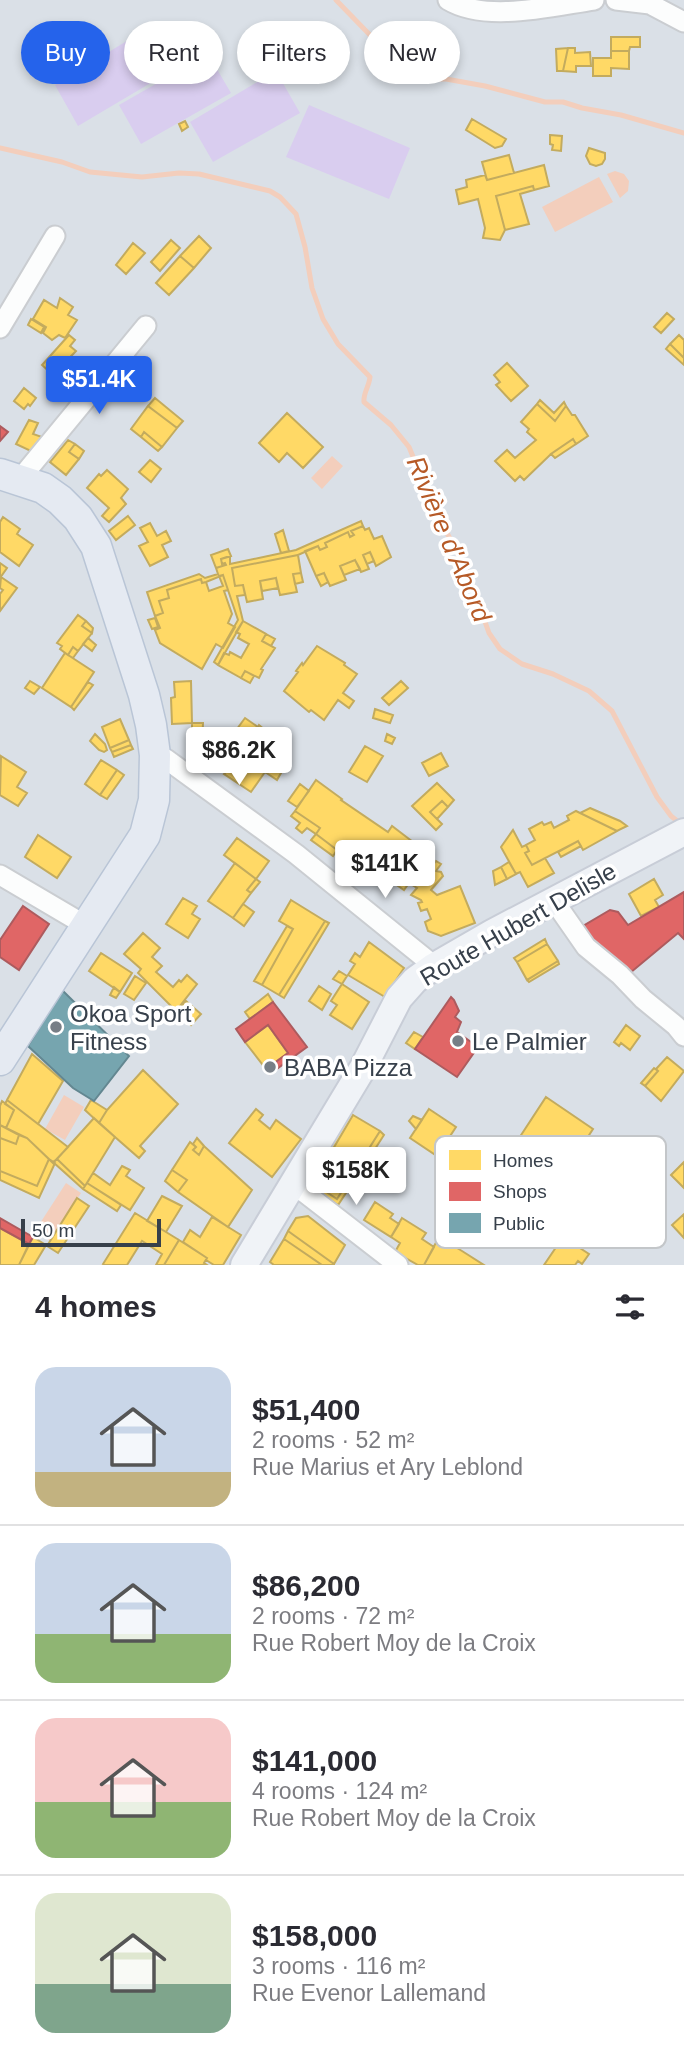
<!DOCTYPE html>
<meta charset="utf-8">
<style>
body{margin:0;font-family:Arial,sans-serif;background:#f2f2f3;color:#2b2b33;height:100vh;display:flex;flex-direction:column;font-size:26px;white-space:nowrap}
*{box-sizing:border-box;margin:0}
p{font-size:23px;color:#7c7c81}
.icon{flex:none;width:38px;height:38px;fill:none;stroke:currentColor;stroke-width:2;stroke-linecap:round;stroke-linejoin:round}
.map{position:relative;height:1265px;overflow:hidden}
.sheet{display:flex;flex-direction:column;background:#fff;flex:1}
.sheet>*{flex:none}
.hud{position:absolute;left:21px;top:21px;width:642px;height:63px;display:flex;gap:14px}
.scale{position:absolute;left:21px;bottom:18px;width:140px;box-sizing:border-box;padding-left:7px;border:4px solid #37404b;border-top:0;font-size:19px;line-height:24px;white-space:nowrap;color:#37404b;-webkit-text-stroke:5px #fff;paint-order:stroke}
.price{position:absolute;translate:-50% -60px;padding:0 16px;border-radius:7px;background:#fff;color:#222;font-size:23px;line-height:46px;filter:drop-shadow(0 2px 4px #0008)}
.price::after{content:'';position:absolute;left:50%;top:42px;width:21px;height:16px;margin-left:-10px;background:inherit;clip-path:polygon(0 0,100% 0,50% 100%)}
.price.active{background:#2563eb;color:#fff}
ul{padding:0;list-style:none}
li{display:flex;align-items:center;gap:21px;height:175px;padding:0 35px}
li+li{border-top:2px solid #e1e1e2}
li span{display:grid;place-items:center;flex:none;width:196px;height:140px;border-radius:21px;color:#555}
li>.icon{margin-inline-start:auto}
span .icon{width:84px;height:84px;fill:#fffc;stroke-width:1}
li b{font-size:30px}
h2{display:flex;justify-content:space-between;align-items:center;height:84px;padding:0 35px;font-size:30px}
.chip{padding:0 24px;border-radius:32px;background:#fff;box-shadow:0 4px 10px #0003;font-size:24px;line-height:63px}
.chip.active{background:#2563eb;color:#fff}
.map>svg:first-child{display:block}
.residential{fill:#dae0e7}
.green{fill:#d9cdef}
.water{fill:#f3cebc}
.homes{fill:#ffd966;stroke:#c3ab5e;stroke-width:2}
.shops{fill:#e06666;stroke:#ad5b5e;stroke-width:2}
.public{fill:#76a5af;stroke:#638791;stroke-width:2}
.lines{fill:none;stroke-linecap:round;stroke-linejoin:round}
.stream{stroke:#f3cebc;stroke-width:5}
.street-casing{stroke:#cacdd1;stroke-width:23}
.secondary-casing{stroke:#c8cdd7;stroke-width:30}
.primary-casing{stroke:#b9c5d6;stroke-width:33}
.street{stroke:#fcfdfd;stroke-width:19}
.secondary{stroke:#f0f3f7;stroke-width:26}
.primary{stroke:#e5eaf2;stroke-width:30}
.poi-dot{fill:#777e86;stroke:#fff;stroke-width:2.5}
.labels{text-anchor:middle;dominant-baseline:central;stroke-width:7;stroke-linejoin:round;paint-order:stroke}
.street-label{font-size:24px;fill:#37404b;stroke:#fff}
.poi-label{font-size:24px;fill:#37404b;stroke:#fff;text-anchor:start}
.water-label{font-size:26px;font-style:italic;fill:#b65a27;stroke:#fff}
.key{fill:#fff;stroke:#c3c6c9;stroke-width:2}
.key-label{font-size:19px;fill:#37404b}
</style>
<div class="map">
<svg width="684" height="1265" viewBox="0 0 684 1265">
<rect width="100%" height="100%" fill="#edf0f3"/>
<path class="residential" d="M0,0H684V1265H0Z"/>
<path class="green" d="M130,39L139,41L159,78L78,126L55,85Z
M208,54L231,93L141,144L119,105Z
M276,71L300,113L213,162L190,122Z
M309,105L410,148L389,199L286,157Z"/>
<path class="water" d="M615,171L624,174L629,181L628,191L620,198L607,174Z
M599,177L613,202L555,232L542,207Z
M332,456L343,466L322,489L311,478Z
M64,1095L84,1107L65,1140L45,1129Z
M66,1183L81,1193L50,1241L35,1231Z"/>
<path class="homes" d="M611,37H640V47H630L629,51H611Z
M568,48L563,71H557L556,49Z
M568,48H575V53L590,52L591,66H576V72L563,71Z
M611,51H629V69L611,68V76H593V58H611Z
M472,119L506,139L502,146L495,148L466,130Z
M185,121L188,127L182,131L179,124Z
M550,135L562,136L561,151L552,150L553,145L550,144Z
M589,148L605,153V159L602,164L596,166L590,164L586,156Z
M509,155L514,173L487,180L482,162Z
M544,165L549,186L534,190L533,186L496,196L505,230L500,240L483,238L485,228L478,199L459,204L456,190L467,187L466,180L485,175L487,180Z
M533,186L534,190L520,194L529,224L505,230L496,196Z
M199,236L211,248L194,268L180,256Z
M171,240L180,248L160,271L151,262Z
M133,243L145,253L126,274L116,265Z
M180,256L194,268L169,295L156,283Z
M60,298L73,307L68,315L77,320L65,338L59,335L52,340L43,333L46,327L33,319L44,300L57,308Z
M667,313L674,319L661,333L654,327Z
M31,319L44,327L41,333L28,325Z
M69,335L75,340L70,346L76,351L53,375L42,365Z
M679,335L684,340V358L670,344Z
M670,344L684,358V365L666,349Z
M72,356L74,358L56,378L53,375Z
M507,363L528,386L511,401L496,385L500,382L494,375Z
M24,388L36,398L30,406L28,404L24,409L14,401Z
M155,398L183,421L177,428L148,406Z
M540,400L554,413L564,402L566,406L555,421L537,404Z
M537,404L555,421L566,406L572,415H575L588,436L576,444L573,439L551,454L524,480L520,476L515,481L495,461L507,450L515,458L536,440L527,432L529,429L521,422Z
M148,406L177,428L162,447L144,432L141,437L131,429Z
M287,413L323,447L303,468L287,453L279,462L259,443Z
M29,420L38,423L33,434L42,437L35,453L16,444Z
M144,432L162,447L158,451L141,437Z
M573,439L576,444L555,458L551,454Z
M68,440L75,444L69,452L79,459L66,475L50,462Z
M75,444L84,451L79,459L69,452Z
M150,460L161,469L151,482L139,472Z
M107,470L128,489L121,498L126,504L109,522L102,516L109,508L87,488L99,474L101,476Z
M128,516L135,525L116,540L109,531Z
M3,517L20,529L17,534L33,545L19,566L0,552V522Z
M361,521L363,526L351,531L354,535L350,537L348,532L325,543L327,547L320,550L318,546L298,555L232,568L235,586L243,585L245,595L237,596L243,621L218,665L214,662L238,620L223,575L206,582L202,583L201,579L167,590L169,598L159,601L163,613L155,616L147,592L199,574L205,578L218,574L216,568L226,565L225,563L222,564L221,559L230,556V564L296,550Z
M150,523L157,536L166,531L171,541L162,545L168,557L150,566L139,546L148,542L140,528Z
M363,526L365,530L369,528L374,539L382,536L391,557L376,566L370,552L363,555L369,569L361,572L355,560L340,566L346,580L330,586L324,573L316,576L305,551L318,546L320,550L327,547L325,543L348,532L350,537L354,535L351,531Z
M283,530L289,551L281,553L275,534Z
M228,549L231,556L221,559L222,564L225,563L226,565L216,568L211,555Z
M370,552L374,561L367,564L363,555Z
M298,555L301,573L293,574L297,592L280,595L276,578L260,581L263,599L247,602L243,585L235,586L232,568Z
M355,560L360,569L344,575L340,566Z
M0,563L7,568L0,578Z
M301,573L303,582L295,584L293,574Z
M324,573L328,582L321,586L316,576Z
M223,575L228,590L224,591L232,614L228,623L235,627L223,648L216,644L202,669L160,643L155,630L160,628L155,616L163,613L159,601L169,598L167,590L201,579L202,583L206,582L209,591L223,586L219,576Z
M1,577L17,588L0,611V594L3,590L0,588Z
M276,578L278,588L262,591L260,581Z
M78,615L86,621L82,626L92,633L78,651L73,647L68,655L60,649L62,646L57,643Z
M155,618L158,627L152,629L148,620Z
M86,621L93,628L92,633L82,626Z
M243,621L266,634L262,641L275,648L261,669L263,670L259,678L245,671L241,678L218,665L224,653L229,655L230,652L241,658L249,644L238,638L240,634L236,632Z
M266,634L275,639L271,646L262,641Z
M88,638L96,645L92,651L83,644Z
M317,646L345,663L344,665L357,674L343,693L354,701L349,708L338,700L324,720L311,710L309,712L284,691L298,672L296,671L302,663L303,665Z
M73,647L78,651L73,658L68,655Z
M65,653L94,672L71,707L42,688Z
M245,671L254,676L250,683L241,678Z
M30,681L40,687L34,694L25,688Z
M191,681L192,723L172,724L171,698L175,697L174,682Z
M401,681L408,688L389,705L382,698Z
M88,682L93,685L74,710L71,707Z
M375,709L393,715L390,723L373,718Z
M245,718L258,727L259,725L284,746L270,766L281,773L277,780L265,772L251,792L224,774L225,773L212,763L229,736L231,737Z
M120,719L129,740L110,748L102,727Z
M192,723H203L202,746L192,748Z
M95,734L105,744L107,750L104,752L99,750L90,741Z
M387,734L395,738L392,744L385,741Z
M129,740L131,745L112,752L110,748Z
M131,745L133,749L114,757L112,752Z
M365,746L383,756L367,782L349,772Z
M198,748L200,758L192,759L190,750Z
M441,753L448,766L429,776L422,763Z
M1,756L26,772L17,787L27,793L18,806L0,795Z
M101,760L117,770L100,795L85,784Z
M117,770L124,775L107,799L100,795Z
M316,780L342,799L341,800L388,832L392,826L417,845L416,846L429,855L424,862L431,867L436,861L441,864L436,871L441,872L443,876L431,890L437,895L460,886L475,923L441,936L428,931L425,922L431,919L427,909L421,911L418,903L422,902L421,900L411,895L417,888L409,883L404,890L391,881L395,875L371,857L367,863L342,845L337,850L316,834L320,828L295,811Z
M437,783L454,800L448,807L442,801L430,812L442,824L436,830L412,806Z
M300,784L309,791L297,807L288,801Z
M442,801L448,807L437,819L430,812Z
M590,808L620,821L627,826L617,831L580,813Z
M295,811L320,828L316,834L307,828L302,833L296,828L300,823L291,816Z
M576,811L617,831L583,850L578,841L532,865L525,853L529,851L526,845L535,840L529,829L542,822L544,825L551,822L554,828L569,820L567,816Z
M513,830L522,847L526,845L529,851L525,853L532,865L545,858L554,873L528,887L520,872L516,874L501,847Z
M316,834L337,850L333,856L311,840Z
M38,835L71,857L57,878L25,857Z
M237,838L269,861L256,879L224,855Z
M578,841L581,846L561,857L558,852Z
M342,845L367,863L363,868L337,850Z
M371,857L395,875L391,881L382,874L378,880L372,875L376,869L367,863Z
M509,862L516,874L507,879L501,867Z
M235,863L256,879L247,890L251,893L233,918L208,901Z
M501,867L507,879L495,885L493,871Z
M256,879L260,882L251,893L247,890Z
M654,879L663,895L655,900L659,907L641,916L629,894Z
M183,898L197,906L192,914L200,919L188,938L166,924Z
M291,900L325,921L279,995L262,985L293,929L279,921Z
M243,904L254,912L244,926L233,918Z
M325,921L329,923L284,998L279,995Z
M287,926L293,929L262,985L254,981Z
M143,933L160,948L152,957L162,966L156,972L173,987L179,980L181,982L187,975L197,984L176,1011L138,973L141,969L124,954Z
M545,939L547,944L517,962L514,958Z
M369,942L404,968L385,997L348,975L355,964L350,961L355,953L360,957Z
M547,944L558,961L527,980L517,962Z
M101,953L132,973L120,992L89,971Z
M558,961L559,964L529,982L527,980Z
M339,971L347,976L342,984L333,979Z
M135,976L146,983L134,1000L124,994Z
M342,984L369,1002L352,1029L330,1015L337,1005L331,1001Z
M319,986L331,994L322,1010L309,1001Z
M114,987L120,992L116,998L110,995Z
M268,994L273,1002L250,1019L245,1012Z
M186,1001L201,1014L191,1025L176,1011Z
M268,1025L288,1053L266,1069L245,1042Z
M626,1025L640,1036L630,1050L621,1043L619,1046L614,1042Z
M414,1032L423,1037L415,1049L406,1043Z
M32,1054L63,1081L38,1124L7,1100Z
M667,1057L684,1071L661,1101L645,1086L658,1071L656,1069Z
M654,1068L658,1071L645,1086L641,1083Z
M143,1070L178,1104L140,1146L145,1151L139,1158L99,1123L107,1110Z
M546,1097L593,1129L556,1186L508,1155Z
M7,1100L68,1147L53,1163L27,1138L6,1128L14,1110L5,1104Z
M91,1100L107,1110L99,1123L85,1110Z
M2,1101L14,1110L6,1128L0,1125V1106Z
M256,1109L263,1115L259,1120L270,1129L276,1120L301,1139L272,1177L229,1143Z
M429,1109L456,1127L437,1156L410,1138Z
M349,1112L353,1115L313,1183L337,1199L380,1131L384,1135L366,1163L369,1165L359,1181L356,1178L338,1205L306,1184Z
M353,1115L380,1131L337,1199L313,1183Z
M413,1116L422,1120L416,1129L409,1121Z
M94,1118L115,1137L85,1186L57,1159Z
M0,1125L19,1135L16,1144L0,1138Z
M19,1135L27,1138L49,1159L37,1186L0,1171V1138L16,1144Z
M197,1138L204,1146L199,1155L193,1150L196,1147L193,1144Z
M190,1142L196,1147L193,1150L199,1155L204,1146L252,1190L228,1227L178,1192L187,1180L172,1170Z
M49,1159L55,1163L39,1198L0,1180V1171L37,1186Z
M57,1159L85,1186L83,1189L53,1162Z
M684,1162V1188L671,1175Z
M122,1166L130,1170L126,1176L144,1188L130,1210L87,1183L93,1173L110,1185Z
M172,1170L187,1180L178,1192L165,1181Z
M87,1183L121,1205L117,1211L83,1189Z
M162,1196L182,1206L166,1232L147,1221Z
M77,1198L89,1206L58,1253L47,1246Z
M375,1202L393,1214L390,1218L399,1224L391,1237L364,1220Z
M135,1213L179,1240L164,1265H156L162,1254L142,1241L127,1265H105L103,1264Z
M684,1214V1238L672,1225Z
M308,1216L345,1245L334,1264L288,1231L296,1218Z
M212,1217L241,1235L223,1265H214L206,1260L207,1258L183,1242L190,1230L200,1237Z
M402,1218L426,1233L422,1239L434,1247L424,1265H418L395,1252L400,1243L391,1237Z
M0,1228L29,1244L19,1265H0Z
M288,1231L334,1264V1265H322L284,1239Z
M33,1237L46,1245L34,1265H19Z
M439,1237L462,1251L484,1265H424Z
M563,1237L589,1254L582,1264L578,1261L575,1265H544Z
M284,1239L309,1256L322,1265H274L270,1262Z
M179,1240L207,1258L204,1263L207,1265H164Z"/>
<path class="shops" d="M0,426L8,432L0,441Z
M684,892V939L678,933L630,973L578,929L610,910L618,912L628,925Z
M23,906L49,924L19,970L0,957V940Z
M451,997L454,1000L459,1011L455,1017L461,1022L457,1032L478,1047L457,1077L415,1049Z
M273,1002L307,1047L270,1074L266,1069L288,1053L268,1025L245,1042L236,1029Z
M0,1218L33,1237L29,1244L0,1228Z"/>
<path class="public" d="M62,990L129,1056L94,1101L73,1088L28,1046Z"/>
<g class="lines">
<path class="stream" d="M336,0L369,34L394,64L404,73L426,79H446L485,86L545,102H563L582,108L621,115L684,133
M0,148L62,162L90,172L142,177L179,173L199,174L270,191L280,197L296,214L305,247L312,288L323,319L338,344L370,377C369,387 363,393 364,402L391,425L409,447L436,512L467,571L489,633L500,649L522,664L553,674L589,691L612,711L657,797L671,816L681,824"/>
<g class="street-casing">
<path id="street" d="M448,0C486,23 552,6 594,0
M616,0L650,4L684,22
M0,328L55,236
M20,479L146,326
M155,755L166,759L296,854L427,960L433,967
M0,875L85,925
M554,901L586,947L620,975L643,999L676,1026L684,1036
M291,1185L305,1193L398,1265"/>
</g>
<g class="secondary-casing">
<path id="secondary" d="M244,1265L364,1066L399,998L415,980L433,967L492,933L684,832"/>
</g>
<g class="primary-casing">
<path id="primary" d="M0,474L43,488L60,500L78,518L96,546L144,695L151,725L155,755L154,800L145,835L0,1060"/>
</g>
<use href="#street" class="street"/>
<use href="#secondary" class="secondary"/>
<use href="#primary" class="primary"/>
</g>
<g class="poi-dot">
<circle cx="56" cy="1027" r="7"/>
<circle cx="458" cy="1041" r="7"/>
<circle cx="270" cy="1067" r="7"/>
</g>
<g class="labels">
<g class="street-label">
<text transform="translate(518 924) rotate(-30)">Route Hubert Delisle</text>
</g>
<g class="poi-label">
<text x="70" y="1013">Okoa Sport<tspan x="70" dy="28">Fitness</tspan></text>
<text x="472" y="1041">Le Palmier</text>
<text x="284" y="1067">BABA Pizza</text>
</g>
<g class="water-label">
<text transform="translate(449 539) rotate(67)">Rivière d'Abord</text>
</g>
</g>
<rect x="435" y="1136" width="231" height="112" rx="10" class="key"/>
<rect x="449" y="1150" width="32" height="20" fill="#ffd966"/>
<rect x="449" y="1182" width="32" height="19" fill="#e06666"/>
<rect x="449" y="1213" width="32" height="20" fill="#76a5af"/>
<g class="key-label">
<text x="493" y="1167">Homes</text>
<text x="493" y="1198">Shops</text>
<text x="493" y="1230">Public</text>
</g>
</svg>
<div class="scale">50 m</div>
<b class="price active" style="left:99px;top:416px">$51.4K</b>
<b class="price" style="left:239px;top:787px">$86.2K</b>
<b class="price" style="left:385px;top:900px">$141K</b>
<b class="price" style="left:356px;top:1207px">$158K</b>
<div class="hud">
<a class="chip active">Buy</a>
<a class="chip">Rent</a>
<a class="chip">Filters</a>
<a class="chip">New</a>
</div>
</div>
<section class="sheet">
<h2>4 homes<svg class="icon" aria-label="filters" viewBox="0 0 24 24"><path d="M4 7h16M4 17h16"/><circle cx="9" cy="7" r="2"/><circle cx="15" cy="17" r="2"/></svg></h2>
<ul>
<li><span style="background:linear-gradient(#c9d6e8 75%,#c2b280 0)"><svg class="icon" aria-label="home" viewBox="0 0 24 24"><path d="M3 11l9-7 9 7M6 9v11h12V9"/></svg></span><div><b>$51,400</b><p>2 rooms · 52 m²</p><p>Rue Marius et Ary Leblond</p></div></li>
<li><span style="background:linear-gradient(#c9d6e8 65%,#8fb573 0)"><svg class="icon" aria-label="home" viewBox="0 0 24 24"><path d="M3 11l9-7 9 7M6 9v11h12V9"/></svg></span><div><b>$86,200</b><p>2 rooms · 72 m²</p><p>Rue Robert Moy de la Croix</p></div></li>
<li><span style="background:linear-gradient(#f6c9c9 60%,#8fb573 0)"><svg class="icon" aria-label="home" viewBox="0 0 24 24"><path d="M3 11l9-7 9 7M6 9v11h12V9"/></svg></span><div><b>$141,000</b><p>4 rooms · 124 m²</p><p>Rue Robert Moy de la Croix</p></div></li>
<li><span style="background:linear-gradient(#dfe7d0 65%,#7fa58c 0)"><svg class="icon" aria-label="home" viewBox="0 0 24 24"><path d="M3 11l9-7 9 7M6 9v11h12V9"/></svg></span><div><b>$158,000</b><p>3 rooms · 116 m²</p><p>Rue Evenor Lallemand</p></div></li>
</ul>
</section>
